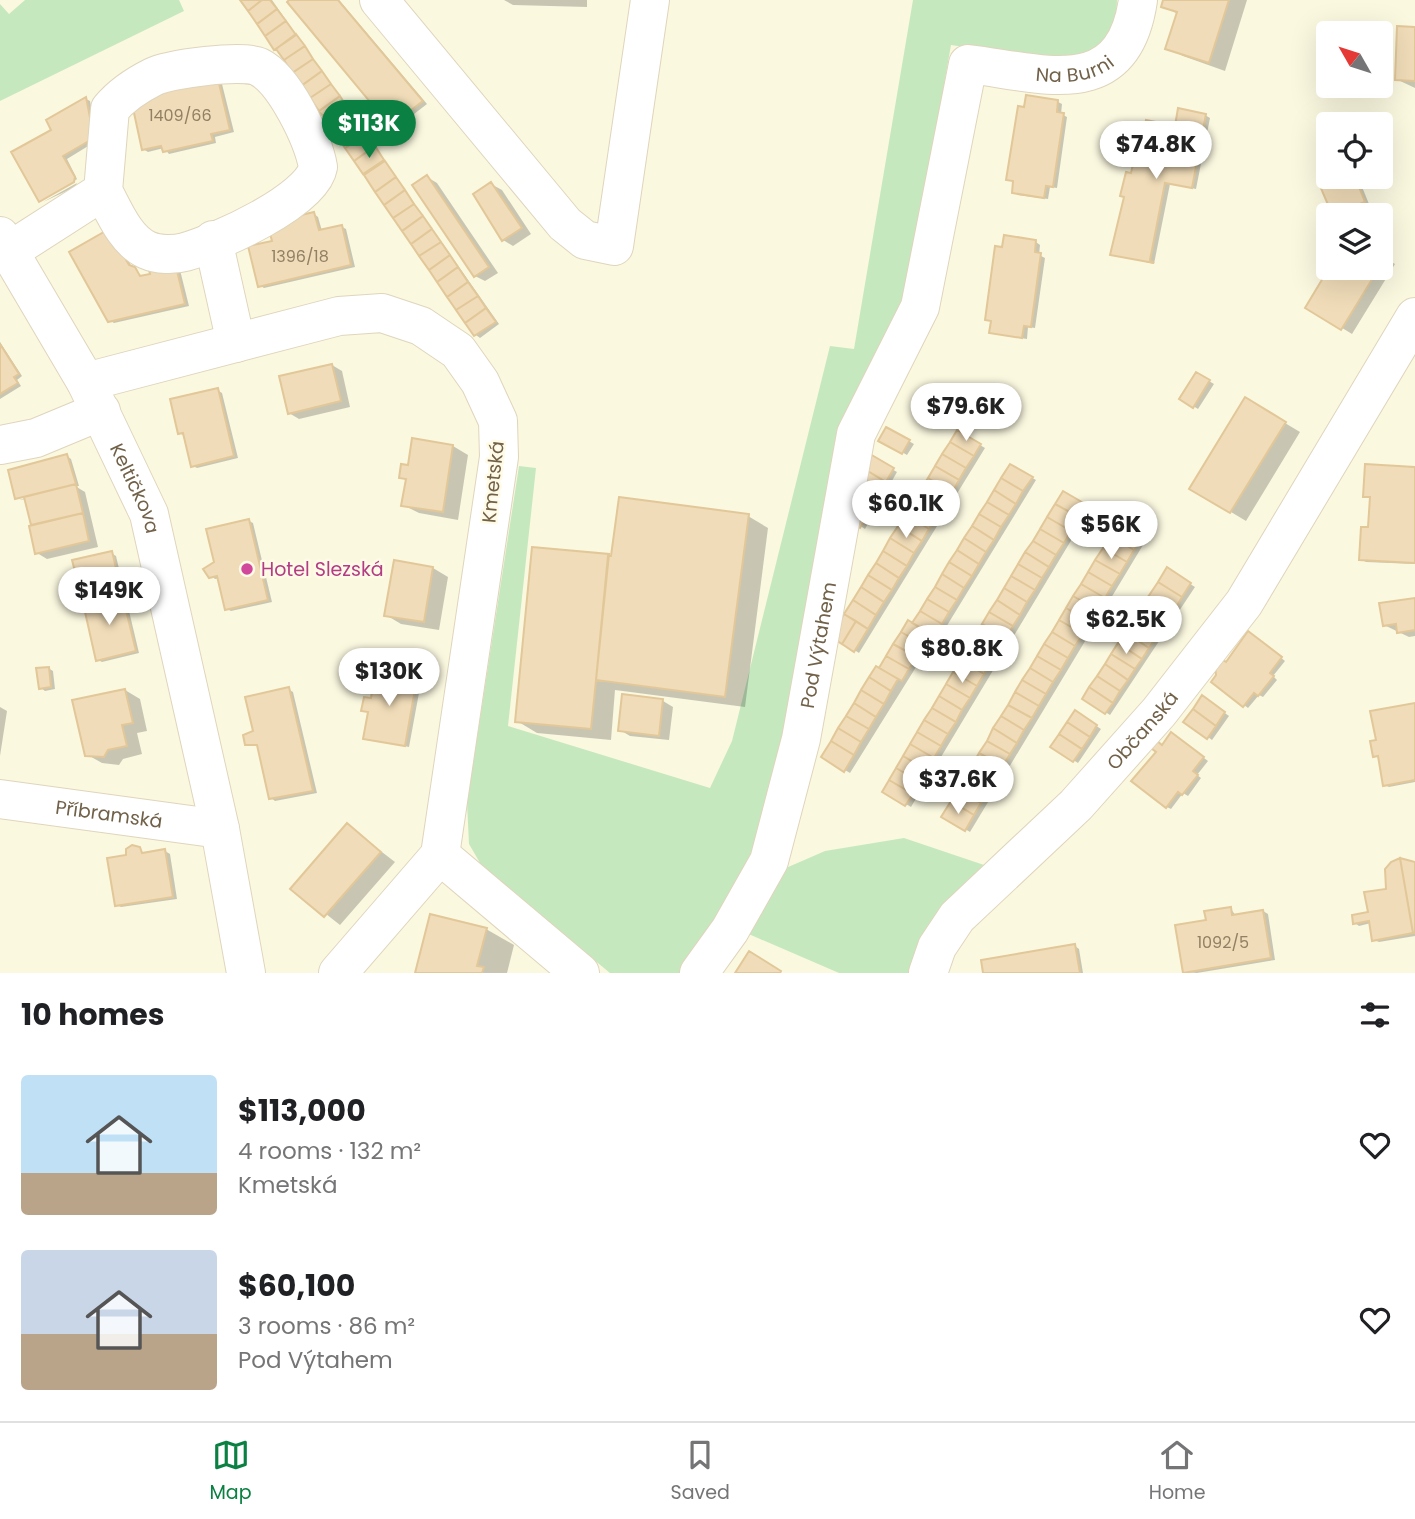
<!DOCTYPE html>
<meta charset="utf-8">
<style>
body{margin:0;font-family:Poppins,sans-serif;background:#f2f2f2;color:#202124;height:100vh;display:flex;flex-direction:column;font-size:26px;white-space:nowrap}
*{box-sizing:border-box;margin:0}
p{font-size:23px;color:#757577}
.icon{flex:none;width:38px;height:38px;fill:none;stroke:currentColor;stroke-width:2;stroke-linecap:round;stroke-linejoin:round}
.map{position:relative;height:973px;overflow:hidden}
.side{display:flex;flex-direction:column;background:#fff;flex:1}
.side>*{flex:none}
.needle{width:46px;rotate:309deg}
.controls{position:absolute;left:1316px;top:21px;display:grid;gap:14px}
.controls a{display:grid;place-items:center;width:77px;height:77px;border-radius:7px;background:#fff;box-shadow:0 7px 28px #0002;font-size:35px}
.price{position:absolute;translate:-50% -60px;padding:0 16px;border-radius:24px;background:#fff;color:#222;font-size:23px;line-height:46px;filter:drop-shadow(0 2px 4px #0008)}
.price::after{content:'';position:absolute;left:50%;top:42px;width:21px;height:16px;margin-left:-10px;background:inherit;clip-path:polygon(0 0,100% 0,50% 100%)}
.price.current{background:#0b8043;color:#fff}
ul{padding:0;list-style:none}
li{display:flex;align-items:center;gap:21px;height:175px;padding:0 21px}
li span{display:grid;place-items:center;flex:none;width:196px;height:140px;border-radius:7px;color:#555}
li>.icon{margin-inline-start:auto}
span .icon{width:84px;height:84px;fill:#fffc;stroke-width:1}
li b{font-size:30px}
h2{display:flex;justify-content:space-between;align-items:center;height:84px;padding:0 21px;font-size:30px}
.menu{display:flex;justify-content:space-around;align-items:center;height:98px;border-top:2px solid #e0e0e0;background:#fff;font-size:19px;color:#757577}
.menu a{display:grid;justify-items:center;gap:4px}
.menu .current{color:#0b8043}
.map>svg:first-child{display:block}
.green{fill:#c6e8bf}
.shadow{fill:#0003}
.building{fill:#f0dcb8;stroke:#e2c799;stroke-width:2}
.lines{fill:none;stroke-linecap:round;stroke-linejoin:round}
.minor-casing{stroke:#dfd5bc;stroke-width:40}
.minor{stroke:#fff;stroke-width:38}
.hotel-dot{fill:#d1479c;stroke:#fffbe6;stroke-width:2.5}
.labels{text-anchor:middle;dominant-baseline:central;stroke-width:5;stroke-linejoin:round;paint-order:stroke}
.number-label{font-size:16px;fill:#918064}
.street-label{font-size:19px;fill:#716148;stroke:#fffbe6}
.hotel-label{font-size:19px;fill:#b23c85;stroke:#fffbe6;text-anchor:start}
</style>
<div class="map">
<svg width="1415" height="973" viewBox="0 0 1415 973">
<rect width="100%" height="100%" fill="#fbf8e0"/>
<path class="green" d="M25,0H179L184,11L0,101V4L9,14Z
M913,0H1117L1116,23L1092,58L1062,61L951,45L906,301L758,864L690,973H610L483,868L469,844L467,803L519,466L536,468L508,726L710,788L732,741L830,346L854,349Z
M904,838L987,866L913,973H839L744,932L779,871L825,851Z"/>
<path class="shadow" d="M243,0H272L499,324L480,338L476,335L368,175Z
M292,0H339L427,104L396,128L391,125L289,2Z
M504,0H587V7L513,5Z
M1165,0H1247L1225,71L1183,56L1167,48L1178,14L1163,6Z
M1415,29V88L1396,79Z
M218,81L222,84L234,132L215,137L216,143L169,154L164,148L148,152L143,149Z
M86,99L90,101L98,140L67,159L78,181L77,179L41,200L54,130Z
M1058,102L1062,104L1061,114L1067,117L1057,188L1050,187L1048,199L1018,195L1013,192L1015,182L1008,179Z
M1205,115L1210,118L1196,189L1170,184L1154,264L1112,254L1139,164L1176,128Z
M427,177L437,183L498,273L485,281L475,276Z
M1348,177H1358L1369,204L1337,215L1333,213L1323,187Z
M77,183L75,187L43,202Z
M491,184L502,190L531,234L513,246L503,240L485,214Z
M314,214L318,217L322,231L342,227L346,229L355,267L264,288L259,285L274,242Z
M113,234L133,269L143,277L178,262L189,306L114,323L109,320Z
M1036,242L1040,245L1039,255L1045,258L1035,328L1028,327L1027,339L996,334L991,332V321L987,319L1003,249Z
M1381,256L1395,264L1352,334L1308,307L1332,268H1381Z
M0,342L22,376L17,380L21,386L0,399Z
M332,365L342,371L350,407L299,419L289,413Z
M1197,374L1214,384L1198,409L1182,399Z
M217,390L222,393L238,458L197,468L193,466L184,436L180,433Z
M1245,399L1300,432L1246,521L1191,488Z
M887,429L914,444L907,455L881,440Z
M958,432L985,448L859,653L833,636Z
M453,446L468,455L458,520L419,513L403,505L407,481L401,477L409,467Z
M67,456L71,459L79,486H75L85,492L98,547L47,559L37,553L27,499L19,500L26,498V495L16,498L10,471Z
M871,457L897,472L865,529L851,520Z
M1011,466L1036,480L940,637L936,635L850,773L823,757L913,625Z
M1415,468V564L1366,562L1361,559L1370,529L1372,499L1365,496Z
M1063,493L1090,509L911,807L884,791Z
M748,516L768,528L745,707L615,690L611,740L537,733L517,721L613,558Z
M249,521L253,523L272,602L231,611L227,609L220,578L215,579L205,570L216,563Z
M1119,524L1146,540L970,832L944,816Z
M111,553L116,556L139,653L102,662L98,660Z
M433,568L448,577L439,630L401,624L386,615Z
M1168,570L1195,587L1110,715L1084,698Z
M1415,599V636L1409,637L1384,625Z
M1253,635L1285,661L1273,676L1277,680L1263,697L1259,695L1248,708L1244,705L1227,664Z
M48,668L53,671L55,689L45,691L41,688Z
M416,680L421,682L409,747L365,738L370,713L363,710L372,700Z
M288,689L293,692L317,793L275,801L271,798L259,746L246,744Z
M125,690L140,699L147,731L137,733L142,754L123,759L119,765L102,763L86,754Z
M624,696L663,701L673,707L669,740L630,736L620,730Z
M1207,700L1229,716L1212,740L1208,737Z
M1415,705V782L1389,787L1385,785L1379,758L1374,755L1378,742Z
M0,707L7,711L0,756Z
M1075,712L1101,729L1078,763L1053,747Z
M1176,737L1208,761L1197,775L1201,778L1188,796L1183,793L1171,809L1167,807L1163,746Z
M348,826L395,862L340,925L293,888Z
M139,849L144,854L165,851L170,854L177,899L121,907L117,905L127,857Z
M1415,865V936L1379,942L1374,940L1371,923L1359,926L1355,923L1370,913L1388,890Z
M1231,909L1236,916L1263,911L1268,914L1275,960L1197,973L1184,972L1208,921Z
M486,929L514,945L507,973H417Z
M1075,946L1079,949L1083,973H985Z"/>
<path class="building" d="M240,0H262L248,11Z
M262,0H270L277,9L257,24L248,11Z
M289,0H338L423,101L390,126L287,2Z
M1163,0H1229L1209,63L1165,49L1177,12L1161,7Z
M277,9L286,21L265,36L257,24Z
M286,21L296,35L274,50L265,36Z
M1397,26L1415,27V81L1395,80Z
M296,34L305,46L284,60L276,49Z
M305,46L313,59L292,73L284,60Z
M313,59L322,71L301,86L292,73Z
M322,71L331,84L310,98L301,86Z
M218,79L230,130L211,134L213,141L163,152L161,146L142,150L131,99Z
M331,84L340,96L319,111L310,98Z
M1026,95L1058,100L1057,112L1064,113L1053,187L1046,186L1044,198L1012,193L1013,181L1006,180L1018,106L1024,107Z
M340,96L348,109L328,123L319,111Z
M86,97L94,138L63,156L75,177L74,182L39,202L11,152L51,130L46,120Z
M1178,108L1206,114L1192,188L1165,183L1150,260L1154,263L1110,255L1124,197L1120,196L1126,172L1131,173L1133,164L1128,161L1138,162L1146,120L1175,126Z
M348,109L357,121L337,136L328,123Z
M357,121L366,134L345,148L337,136Z
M366,134L375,146L354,161L345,148Z
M375,146L384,160L363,174L354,161Z
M385,161L396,177L375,192L364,175Z
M427,175L489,267L474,277L412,185Z
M396,177L405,190L384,205L375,192Z
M1344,177H1355L1365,202L1332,214L1320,186Z
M491,182L522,228L502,241L473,194Z
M405,190L414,204L393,218L384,205Z
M414,204L423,216L402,231L393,218Z
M314,212L319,230L342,225L351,265L258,287L248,246L272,241L267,223Z
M423,216L432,229L411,244L402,231Z
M109,229L129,265L135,267L140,276L150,274L148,265L174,258L185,304L108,322L69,252Z
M432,229L441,242L419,256L411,244Z
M1004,235L1036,240L1035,252L1041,253L1031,327L1024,326L1022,338L989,333L991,321L985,320L995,246L1002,247Z
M441,242L450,255L429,270L419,256Z
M450,255L458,267L437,282L429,270Z
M458,267L468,282L447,297L437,282Z
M1329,268H1379L1341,330L1305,308Z
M468,282L478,296L456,310L447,297Z
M478,296L486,308L465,323L456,310Z
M486,308L496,322L474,336L465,323Z
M0,344L19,374L14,377L18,383L0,394Z
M332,364L341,401L288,414L279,376Z
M1196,372L1210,380L1193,408L1179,399Z
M218,388L234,456L191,467L183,433L178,434L170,399Z
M1245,397L1286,422L1230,513L1189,489Z
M886,427L910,440L902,454L878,441Z
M957,430L981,444L974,456L950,442Z
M412,438L453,445L443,512L401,506L406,479L399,478L401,464L408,465Z
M950,442L974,456L966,468L942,454Z
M67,454L76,484L15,499L8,470Z
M870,454L894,468L886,482L863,468Z
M942,454L966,468L959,480L935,466Z
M1010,464L1033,477L1023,491L1001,478Z
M1365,464L1415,467V563L1359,560L1361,527H1368L1370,497H1363Z
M935,466L959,480L952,493L928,478Z
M863,468L886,482L876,500L857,489Z
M928,478L952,493L944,505L920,490Z
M1001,478L1023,491L1016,504L994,490Z
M76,484L83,513L31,525L24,497Z
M857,489L876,500L860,528L848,521Z
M920,490L944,505L937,517L913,502Z
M994,490L1016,504L1009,515L987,502Z
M1063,491L1087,505L1079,517L1055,504Z
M619,497L749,514L725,697L596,680L608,556H611Z
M913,502L937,517L929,529L905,514Z
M987,502L1009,515L1001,527L979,514Z
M1055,504L1079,517L1071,531L1047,517Z
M83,513L89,541L35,554L29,526Z
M905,514L929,529L922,541L898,526Z
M979,514L1001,527L994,540L972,526Z
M1047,517L1071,531L1064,543L1040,529Z
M249,519L268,600L225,610L217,576L209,578L203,569L214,562L206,529Z
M1118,522L1143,536L1134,550L1110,536Z
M898,526L922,541L914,553L890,538Z
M972,526L994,540L986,552L964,538Z
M1040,529L1064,543L1056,555L1033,541Z
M1110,536L1134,550L1127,562L1103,548Z
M890,538L914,553L907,566L883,551Z
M964,538L986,552L979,564L957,550Z
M1033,541L1056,555L1049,567L1025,552Z
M532,547L609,554L591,729L515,722Z
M1103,548L1127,562L1120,574L1095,560Z
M957,550L979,564L972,576L949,562Z
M112,551L122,594L83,603L72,560Z
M883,551L907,566L899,578L876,563Z
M1025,552L1049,567L1042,578L1018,564Z
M394,560L433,567L424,622L384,616Z
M1095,560L1120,574L1112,586L1088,572Z
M949,562L972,576L964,588L942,574Z
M876,563L899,578L892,590L868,575Z
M1018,564L1042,578L1035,590L1011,576Z
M1167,567L1191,583L1182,597L1158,582Z
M1088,572L1112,586L1105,598L1081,584Z
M942,574L964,588L957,600L935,587Z
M868,575L892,590L884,602L861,587Z
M1011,576L1035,590L1027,602L1004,588Z
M1158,582L1182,597L1173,613L1148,597Z
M1081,584L1105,598L1098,610L1073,596Z
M861,587L884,602L876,615L853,600Z
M935,587L957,600L949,612L927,599Z
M1004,588L1027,602L1020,615L997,600Z
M122,594L136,651L96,661L83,603Z
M1073,596L1098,610L1090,622L1066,608Z
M1148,597L1173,613L1164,625L1140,610Z
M1415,598V630L1397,633L1396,624L1383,626L1379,603Z
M927,599L949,612L942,624L920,611Z
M853,600L876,615L868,629L844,614Z
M997,600L1020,615L1013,626L989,612Z
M1066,608L1090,622L1083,634L1059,620Z
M1140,610L1164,625L1156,637L1133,622Z
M920,611L942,624L934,636L912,623Z
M989,612L1013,626L1006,638L982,624Z
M844,614L856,621L842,644L831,637Z
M908,620L931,634L924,645L901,632Z
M1059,620L1083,634L1075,646L1052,632Z
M856,621L868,629L854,652L842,644Z
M1133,622L1156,637L1149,648L1125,632Z
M982,624L1006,638L999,650L975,636Z
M1248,631L1282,657L1270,673L1274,676L1258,696L1254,693L1243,707L1211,682L1216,675L1215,666L1220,658L1226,662Z
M901,632L924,645L917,657L893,644Z
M1052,632L1075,646L1068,658L1044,644Z
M1125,632L1149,648L1142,659L1118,643Z
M975,636L999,650L991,662L968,648Z
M1118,643L1142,659L1135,669L1111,654Z
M893,644L917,657L909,669L886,656Z
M1044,644L1068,658L1061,670L1037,656Z
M968,648L991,662L984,674L960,660Z
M1111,654L1135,669L1128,680L1105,664Z
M886,656L909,669L902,681L879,668Z
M1037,656L1061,670L1053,682L1030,668Z
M960,660L984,674L977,686L953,672Z
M1105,664L1128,680L1120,691L1097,676Z
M876,666L898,679L891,691L869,677Z
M49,667L51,687L39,689L36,668Z
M1030,668L1053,682L1046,694L1022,680Z
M375,671L417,678L405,746L363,739L368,712L361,711L364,697L371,698Z
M953,672L977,686L970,698L946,684Z
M1097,676L1120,691L1113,703L1089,687Z
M869,677L891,691L884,704L861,690Z
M1022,680L1046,694L1039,706L1015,692Z
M946,684L970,698L962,710L939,696Z
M289,687L313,791L269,799L257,745H245L243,735L253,731L245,697Z
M1089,687L1113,703L1105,714L1082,699Z
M125,689L133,723L122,725L127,746L108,750L104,757L85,756L72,700Z
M861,690L884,704L876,717L854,703Z
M1015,692L1039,706L1032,718L1008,705Z
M622,694L663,699L659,736L618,731Z
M1202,695L1225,712L1216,726L1193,709Z
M939,696L962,710L956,722L932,708Z
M854,703L876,717L869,729L846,716Z
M1415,703V780L1383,786L1378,756L1373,757L1370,741L1376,740L1370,711Z
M1008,705L1032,718L1024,730L1001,716Z
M932,708L956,722L948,734L924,720Z
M1193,709L1216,726L1207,739L1183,722Z
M1075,710L1097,725L1090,737L1067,722Z
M846,716L869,729L861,742L838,728Z
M1001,716L1024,730L1017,743L993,728Z
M924,720L948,734L941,746L917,732Z
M1067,722L1090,737L1082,749L1059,734Z
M838,728L861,742L854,755L831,741Z
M993,728L1017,743L1010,754L987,741Z
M917,732L941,746L934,758L910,744Z
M1171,732L1204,757L1193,771L1198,775L1182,795L1178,792L1166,808L1131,781L1156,752L1151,748L1157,741L1162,745Z
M1059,734L1082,749L1073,762L1050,747Z
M831,741L854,755L844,772L821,757Z
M987,741L1010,754L1003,766L979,753Z
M910,744L934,758L927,770L903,756Z
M979,753L1003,766L996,779L972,765Z
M903,756L927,770L920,782L896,768Z
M972,765L996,779L988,791L965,777Z
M896,768L920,782L913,794L889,780Z
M965,777L988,791L981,803L958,789Z
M889,780L913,794L905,806L882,792Z
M958,789L981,803L974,815L951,801Z
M951,801L974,815L965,831L941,817Z
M347,823L381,852L324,917L290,889Z
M132,845L140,847L142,853L165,849L173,897L115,906L107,858L126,855V849Z
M1400,858L1413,933L1372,941L1369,921L1353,924L1352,915L1368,912L1364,892L1386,889L1385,869L1391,862Z
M1400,858L1415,862V933H1413Z
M1231,907L1232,915L1263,910L1271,958L1183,973L1175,925L1206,920L1204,911Z
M430,914L487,928L477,966L484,967L482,973H415Z
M1075,944L1080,973H983L981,960Z
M749,951L781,971L780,973H735Z"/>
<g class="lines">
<g class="minor-casing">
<g id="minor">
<path d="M379,0L565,224L585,240L614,246L650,0"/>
<path id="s1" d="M0,236L86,382L149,514L220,829L246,973"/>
<path d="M213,240L236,343"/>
<path d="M8,252L103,191L110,109C121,96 137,85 153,77C169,69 243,59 259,67C285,80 313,139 318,167C312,201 217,243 185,252C174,255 158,255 147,250C125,240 114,211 103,191"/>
<path d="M86,382L339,316L382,313L421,326L458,351L480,382L498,421L499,457L440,855L338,973"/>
<path d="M0,445L36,438L101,411"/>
<path id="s2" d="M0,799L220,829"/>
<path d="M440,855L580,973"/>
<path id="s3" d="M699,973L730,930L769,861L801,739L856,434L920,307L968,64C1044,73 1123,103 1138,0"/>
<path id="s4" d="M928,973L937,947L957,917L1076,805L1159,712L1244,603L1415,317"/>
</g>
</g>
<use href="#minor" class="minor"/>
</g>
<circle class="hotel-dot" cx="247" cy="569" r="7"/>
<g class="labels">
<g class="number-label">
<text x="180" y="115">1409/66</text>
<text x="300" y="256">1396/18</text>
<text x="1223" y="942">1092/5</text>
</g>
<g class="street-label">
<text stroke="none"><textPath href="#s3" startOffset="1066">Na Burni</textPath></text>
<text transform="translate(493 482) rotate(-84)">Kmetská</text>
<text stroke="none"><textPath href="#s1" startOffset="287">Keltičkova</textPath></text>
<text stroke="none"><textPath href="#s3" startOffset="354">Pod Výtahem</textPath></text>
<text stroke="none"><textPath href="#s4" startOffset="327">Občanská</textPath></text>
<text stroke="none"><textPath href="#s2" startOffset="110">Příbramská</textPath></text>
</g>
<g class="hotel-label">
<text x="261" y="569">Hotel Slezská</text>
</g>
</g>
</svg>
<div class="controls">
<a><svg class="needle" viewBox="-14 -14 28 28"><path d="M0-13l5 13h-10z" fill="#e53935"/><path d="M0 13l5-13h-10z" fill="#757577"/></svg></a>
<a><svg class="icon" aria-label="locate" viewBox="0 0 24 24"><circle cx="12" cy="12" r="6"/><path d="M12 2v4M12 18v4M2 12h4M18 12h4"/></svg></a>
<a><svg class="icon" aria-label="layers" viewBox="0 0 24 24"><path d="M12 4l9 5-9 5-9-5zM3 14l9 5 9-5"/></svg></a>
</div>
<b class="price current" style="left:369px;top:160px">$113K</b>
<b class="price" style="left:1156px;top:181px">$74.8K</b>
<b class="price" style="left:966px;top:443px">$79.6K</b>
<b class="price" style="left:906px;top:540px">$60.1K</b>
<b class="price" style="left:1111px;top:561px">$56K</b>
<b class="price" style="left:109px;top:627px">$149K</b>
<b class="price" style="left:1126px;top:656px">$62.5K</b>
<b class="price" style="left:962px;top:685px">$80.8K</b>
<b class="price" style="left:389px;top:708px">$130K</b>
<b class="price" style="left:958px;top:816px">$37.6K</b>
</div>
<section class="side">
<h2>10 homes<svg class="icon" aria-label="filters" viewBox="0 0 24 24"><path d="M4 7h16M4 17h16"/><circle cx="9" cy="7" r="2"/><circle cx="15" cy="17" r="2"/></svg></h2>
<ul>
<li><span style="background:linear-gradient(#bfe0f5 70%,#b9a48a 0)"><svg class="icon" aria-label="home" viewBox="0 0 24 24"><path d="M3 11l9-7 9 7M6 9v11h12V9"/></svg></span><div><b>$113,000</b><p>4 rooms · 132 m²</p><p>Kmetská</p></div><svg class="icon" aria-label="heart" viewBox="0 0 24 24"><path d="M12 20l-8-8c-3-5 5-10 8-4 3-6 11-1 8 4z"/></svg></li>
<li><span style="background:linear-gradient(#c9d6e8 60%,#b9a48a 0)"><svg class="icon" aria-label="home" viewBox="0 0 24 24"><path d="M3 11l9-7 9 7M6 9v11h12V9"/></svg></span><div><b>$60,100</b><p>3 rooms · 86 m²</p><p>Pod Výtahem</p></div><svg class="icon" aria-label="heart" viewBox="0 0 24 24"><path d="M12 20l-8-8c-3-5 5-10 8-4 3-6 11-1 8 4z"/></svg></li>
</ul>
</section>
<nav class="menu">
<a class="current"><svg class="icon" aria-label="map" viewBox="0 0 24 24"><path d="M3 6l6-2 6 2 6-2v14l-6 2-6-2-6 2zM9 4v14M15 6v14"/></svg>Map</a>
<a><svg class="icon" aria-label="saved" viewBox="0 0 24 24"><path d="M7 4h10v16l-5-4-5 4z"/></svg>Saved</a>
<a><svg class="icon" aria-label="home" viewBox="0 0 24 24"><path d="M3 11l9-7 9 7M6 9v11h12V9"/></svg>Home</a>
</nav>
